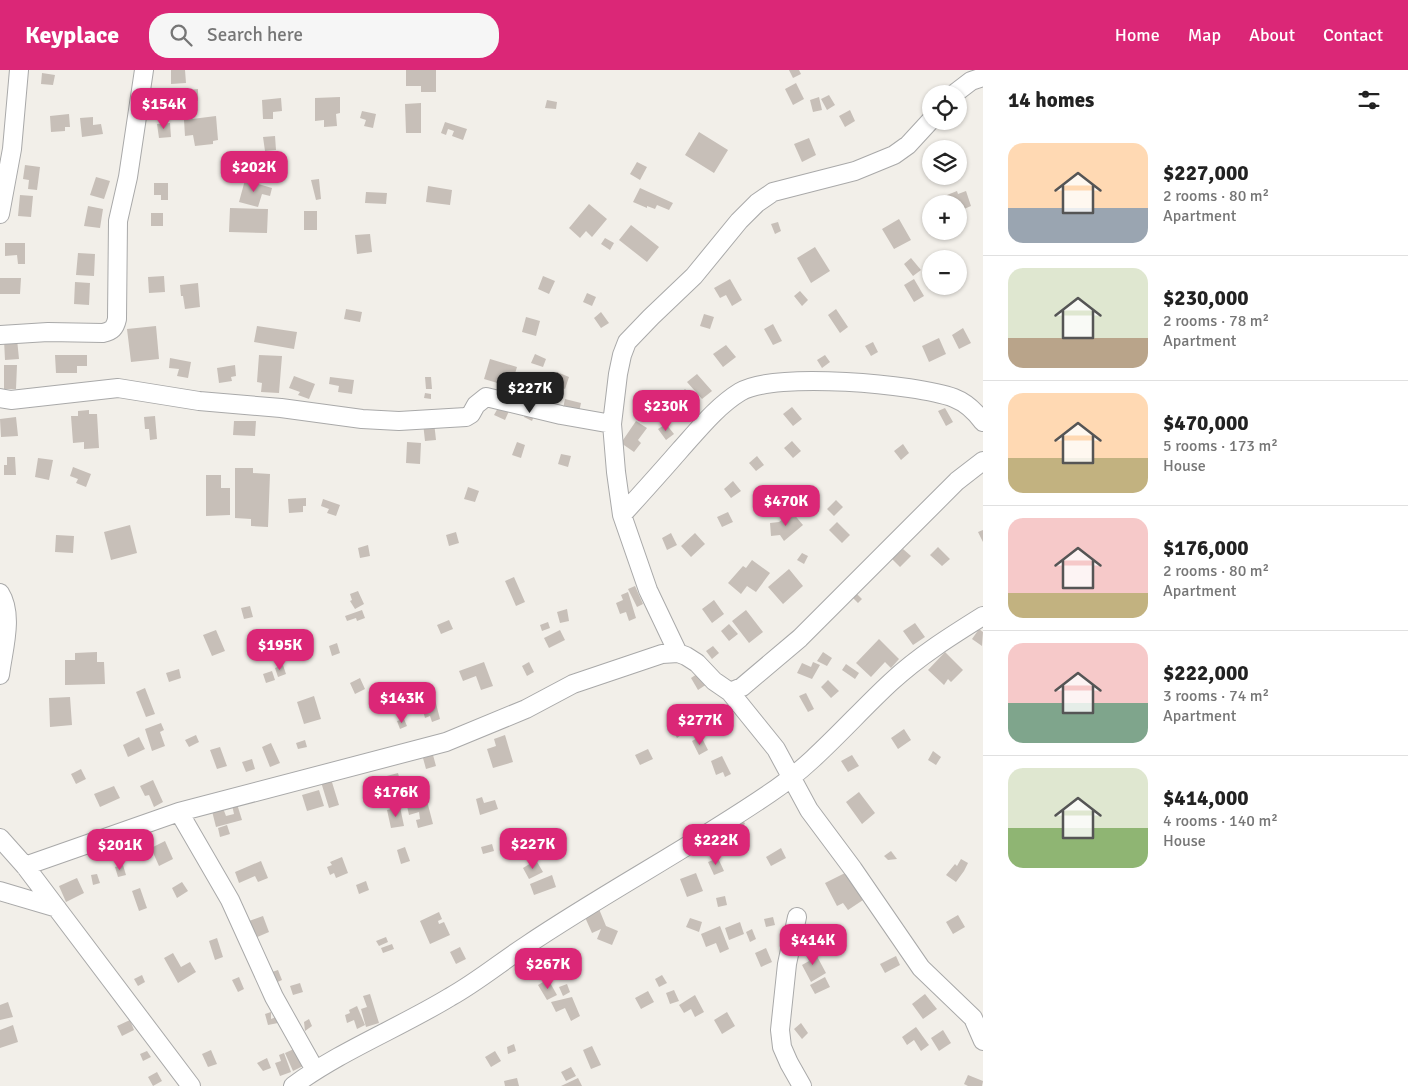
<!DOCTYPE html>
<meta charset="utf-8">
<style>
body{margin:0;font-family:Signika,sans-serif;background:#f6f6f6;color:#222;height:100vh;display:flex;flex-direction:column;font-size:19px;white-space:nowrap}
*{box-sizing:border-box;margin:0}
p{font-size:16px;color:#767676}
.icon{flex:none;width:28px;height:28px;fill:none;stroke:currentColor;stroke-width:2;stroke-linecap:round;stroke-linejoin:round}
.map{position:relative;flex:1;overflow:hidden}
.details{display:flex;flex-direction:column;background:#fff;width:425px}
.details>*{flex:none}
.tools{position:absolute;left:922px;top:15px;display:grid;gap:10px}
.tools a{display:grid;place-items:center;width:45px;height:45px;border-radius:50%;background:#fff;box-shadow:0 1px 4px #0004;font-size:25px}
.price{position:absolute;translate:-50% -42px;padding:0 11px;border-radius:10px;background:#db2777;color:#fff;font-size:16px;line-height:32px;filter:drop-shadow(0 1px 2px #0008)}
.price::after{content:'';position:absolute;left:50%;top:30px;width:15px;height:11px;margin-left:-8px;background:inherit;clip-path:polygon(0 0,100% 0,50% 100%)}
.price.active{background:#222;color:#fff}
ul{padding:0;list-style:none}
li{display:flex;align-items:center;gap:15px;height:125px;padding:0 25px}
li+li{border-top:1px solid #e0e0e0}
li span{display:grid;place-items:center;flex:none;width:140px;height:100px;border-radius:15px;color:#555}
li>.icon{margin-inline-start:auto}
span .icon{width:60px;height:60px;fill:#fffc;stroke-width:1}
li b{font-size:21px}
h2{display:flex;justify-content:space-between;align-items:center;height:60px;padding:0 25px;font-size:21px}
header{display:flex;align-items:center;gap:30px;box-sizing:border-box;height:70px;padding:0 25px;background:#db2777;color:#fff}
header strong{font-size:24px}
nav{display:flex;gap:28px;margin-inline-start:auto;font-size:18px}
.search{width:350px;height:45px;background:#f6f6f6;display:flex;align-items:center;gap:12px;box-sizing:border-box;padding:0 18px;border-radius:20px;color:#767676;font-size:19px}
main{display:flex;flex:1;min-height:0}
.map>svg:first-child{display:block}
.building{fill:#c7bfb8}
.lines{fill:none;stroke-linecap:round;stroke-linejoin:round}
.street-casing{stroke:#a9a9a9;stroke-width:20}
.street{stroke:#fff;stroke-width:18}
</style>
<header>
<strong>Keyplace</strong>
<div class="search"><svg class="icon" aria-label="search" viewBox="0 0 24 24"><circle cx="10" cy="10" r="6"/><path d="M15 15l6 6"/></svg>Search here</div>
<nav><a>Home</a><a>Map</a><a>About</a><a>Contact</a></nav>
</header>
<main>
<div class="map">
<svg width="983" height="1016" viewBox="0 0 983 1016">
<rect width="100%" height="100%" fill="#f2efe9"/>
<path class="building" d="M171,0H185L186,13L171,14Z
M406,0H436V22H421V16H406Z
M789,0H799L801,4L793,8Z
M42,3L55,5L53,15L41,14Z
M796,13L804,29L793,35L785,19Z
M198,19V31H186L185,20Z
M163,22H179V41H169V30L163,31Z
M829,25L835,35L827,40L821,29Z
M340,27V43L336,44L337,56L324,57V50L315,51V28Z
M819,27L822,40L813,42L810,30Z
M281,28L282,41L273,42V49H263L262,30Z
M547,30L557,32L556,39L545,38Z
M421,33V63H406L405,34Z
M850,40L855,51L845,57L839,46Z
M362,41L376,44L373,58L364,56L366,50L360,48Z
M69,44L70,57H65V61L51,62L50,46Z
M216,46L218,70L213,71V74L195,76L193,65L185,66L184,50Z
M93,47V55L101,54L103,64L82,67L80,48Z
M445,52L467,59L463,70L452,66L454,61L448,59L446,65L441,63Z
M170,53L171,67L159,68L157,54Z
M699,62L728,80L714,103L685,85Z
M275,66L276,80L265,81L263,67Z
M809,68L816,85L802,92L794,74Z
M637,92L647,97L640,110L630,104Z
M25,95L40,97L37,120L28,119L29,110L23,109Z
M945,106H954L955,109L947,113Z
M96,107L110,111L104,129L90,125Z
M319,109L321,129L316,130L311,110Z
M245,110L272,118L270,126L262,124L258,137L239,132Z
M154,113H168V130H161V125H154Z
M428,116L452,120L450,135L426,132Z
M640,118L673,133L669,140L657,135L655,139L647,136V138L633,132Z
M957,121L958,124L966,121L971,136L964,139L965,142L959,145V134H951L947,125Z
M366,122L387,123L386,134L365,133Z
M20,125L33,126L31,147L18,146Z
M589,134L607,149L592,167L586,161L580,168L569,158Z
M88,136L103,139L100,158L84,156Z
M230,138L268,139L267,163L229,162Z
M304,141H317V160H304Z
M151,143H163V156H151Z
M899,149L911,170L894,179L882,159Z
M778,152L781,161L775,164L771,154Z
M631,155L659,177L647,192L619,170Z
M370,164L372,182L357,184L355,165Z
M605,168L614,173L610,180L601,174Z
M5,173H25V194H18L17,185L5,186Z
M815,177L830,201L811,213L797,188Z
M78,183L95,184L94,206L76,205Z
M911,188L921,200L913,206L904,194Z
M164,206L165,222L149,223L148,207Z
M543,206L555,211L549,224L538,219Z
M0,208H21L20,224H0Z
M730,209L742,230L732,236L726,225L720,228L714,218Z
M914,209L924,226L914,232L904,215Z
M75,212L90,213L89,235L74,234Z
M198,213L200,237L185,239L183,226H181L180,215Z
M800,221L808,230L802,236L794,226Z
M587,223L596,227L592,236L583,232Z
M346,239L362,242L360,252L344,249Z
M836,239L848,257L840,263L828,245Z
M601,242L609,253L601,258L594,248Z
M704,244L714,247L710,259L700,256Z
M526,247L540,251L536,266L522,262Z
M773,254L782,271L773,275L764,259Z
M156,256L159,289L131,292L127,259Z
M257,256L297,262L294,279L254,272Z
M963,258L971,273L959,279L952,265Z
M939,268L946,284L929,292L922,276Z
M17,269L19,289L5,290L4,270Z
M873,272L878,282L871,286L865,276Z
M726,275L736,287L723,297L713,284Z
M535,284L546,289L543,297L531,293Z
M55,285H87V296H77V303H56Z
M259,285L282,286L279,323L261,322L262,313L257,312Z
M825,285L830,292L822,298L817,290Z
M170,288L191,292L188,308L177,306L179,299L169,298Z
M490,289L517,297L511,317L484,309Z
M4,295H17L16,319H4Z
M235,295L236,306L231,307L232,311L219,313L217,298Z
M557,302L569,307L565,319L553,314Z
M697,304L712,321L702,329L687,312Z
M520,305L528,306L525,317L518,315Z
M294,306L315,314L309,329L298,325L300,322L289,318Z
M330,307L354,310L352,324L338,322L339,316L329,314Z
M425,307H431L432,319H426Z
M685,319L690,324L685,329L680,324Z
M425,323L431,324V329L424,328Z
M565,329L581,333L578,347L562,343Z
M499,336L509,341L505,350L494,345Z
M792,337L802,349L793,356L783,344Z
M527,338L536,341L532,351L524,347Z
M945,338L953,352L946,356L938,341Z
M89,340V344H97L99,378L84,379V372L73,373L71,346H78V341Z
M155,346L157,369L150,370L149,359H145L144,347Z
M16,347L18,366L1,367L0,349Z
M234,351H256L255,366L233,365Z
M636,351L647,358L638,370L641,373L634,382L621,373Z
M434,352L436,370L425,371L423,353Z
M666,354L674,364L666,370L658,359Z
M792,371L801,381L793,388L784,378Z
M407,372L421,373L420,394L406,393Z
M517,372L525,375L521,388L512,385Z
M903,374L909,383L901,390L894,381Z
M561,384L571,386L568,397L558,394Z
M757,386L764,395L756,401L749,393Z
M7,387H15L16,405H4V395H7Z
M38,388L53,390L49,410L35,407Z
M73,397L91,404L86,417L76,413L78,409L70,406Z
M235,398H253V403L270,404L268,457L251,456V449L235,448Z
M206,405H221V418H230V445L206,446Z
M733,411L741,421L731,428L724,419Z
M468,417L479,421L475,432L464,429Z
M306,428V436H303V442L289,443L288,429Z
M323,429L340,435L336,446L327,443L329,439L321,436Z
M836,430L843,437L834,446L827,439Z
M728,442L733,452L722,457L717,447Z
M792,442L803,455L784,471L780,465L771,466L770,453L779,452Z
M837,452L850,465L842,473L829,460Z
M130,455L137,483L111,490L104,462Z
M983,460V472L978,462Z
M456,462L459,473L449,476L446,465Z
M671,463L677,475L667,480L662,468Z
M695,463L705,474L691,487L681,476Z
M56,465L74,466L73,483L55,482Z
M368,475L370,486L360,488L358,478Z
M938,477L950,489L942,496L930,485Z
M903,479L911,486L900,497L892,489Z
M802,483L808,486L804,494L797,490Z
M752,490L770,503L756,522L747,516L741,524L728,513L743,496L746,498Z
M789,499L803,516L783,534L768,517Z
M514,507L525,532L516,536L505,511Z
M635,516L643,534L637,537L628,519Z
M358,521L364,534L355,539L350,531L352,530L350,524Z
M628,522L636,548L629,551L626,542L620,544L616,533L623,530L621,525Z
M857,524L862,529L858,533L853,528Z
M714,530L724,544L712,553L702,539Z
M250,536L253,547L244,549L241,538Z
M567,539L569,551L560,553L557,542Z
M362,540L365,548L357,551L356,548L347,551L345,546Z
M746,540L763,562L749,573L732,551Z
M449,550L453,559L441,564L437,555Z
M548,552L550,558L542,561L540,555Z
M915,553L925,567L913,575L903,561Z
M729,554L738,564L729,571L721,561Z
M979,559L983,562L982,576L972,569Z
M216,560L225,581L212,586L203,565Z
M560,560L565,570L549,578L544,568Z
M879,569L899,589L891,598L885,592L871,607L856,593Z
M337,573L340,583L332,586L329,576Z
M277,576L280,589L262,591L259,580Z
M713,576L719,583L712,589L706,581Z
M97,582V592H104L105,614L65,615V590H75V583Z
M823,582L832,588L827,596L817,591Z
M945,582L963,600L951,612L948,609L944,615L928,600Z
M484,592L493,616L481,620L476,606L463,611L459,601Z
M529,592L534,602L527,606L522,596Z
M813,592L820,595L812,609L797,603L802,593L811,597Z
M846,594L859,603L855,609L842,600Z
M283,595L286,604L278,607L275,598Z
M179,599L181,608L169,612L166,603Z
M272,601L275,610L266,613L263,604Z
M700,602L707,614L698,620L691,608Z
M360,608L365,619L355,624L350,613Z
M828,610L839,621L831,628L821,617Z
M145,618L155,644L146,647L136,622Z
M433,622L440,649L432,652L430,646L425,648L419,626Z
M806,623L814,639L808,642L799,626Z
M314,626L321,649L304,654L297,632Z
M70,627L72,655L50,657L49,628Z
M404,649L407,656L400,659L397,651Z
M161,653L164,660L160,662L165,676L152,681L145,659Z
M679,654L684,663L677,668L672,658Z
M904,659L911,670L898,679L891,668Z
M196,665L199,672L189,677L185,670Z
M505,665L513,692L493,698L487,679L496,676L494,669Z
M701,666L708,680L699,685L692,671Z
M139,667L145,679L128,687L123,675Z
M305,670L307,677L298,679L296,673Z
M271,673L280,693L270,697L262,677Z
M220,677L227,696L217,699L210,680Z
M648,679L653,689L640,695L635,685Z
M933,681L941,687L936,695L928,690Z
M433,685L436,696L426,699L423,688Z
M852,685L859,696L848,702L841,691Z
M722,686L731,704L725,707L723,702L716,705L711,691Z
M252,689L255,699L246,702L242,692Z
M81,699L86,709L76,714L71,704Z
M398,703L401,714L392,717L393,722L399,720L401,725L388,728L383,707Z
M331,709L339,735L329,738L321,712Z
M153,710L163,732L154,737L149,725L145,726L140,716Z
M114,716L120,728L100,737L94,724Z
M319,720L324,736L307,741L302,725Z
M859,722L875,743L862,754L846,732Z
M482,727L484,733L495,730L498,739L480,745L476,729Z
M427,731L433,754L418,758L416,750L420,749L419,742L409,745L407,736Z
M237,734L242,750L216,757L212,741L223,738L226,746L234,744L232,735Z
M400,737L404,756L391,758L387,740Z
M741,745L745,754L736,759L731,750Z
M227,755L230,764L220,767L218,758Z
M108,771L110,779L104,782L101,773Z
M165,771L173,789L159,796L151,778Z
M492,774L494,781L483,784L481,777Z
M405,777L410,791L401,794L397,780Z
M781,778L786,788L771,796L766,787Z
M891,781L897,789L888,790L884,786Z
M342,787L348,803L336,808L334,803L330,805L327,797L332,795L330,792Z
M718,788L724,801L714,805L708,792Z
M961,789L968,793L964,801L956,812L946,805L955,794L957,796Z
M536,790L543,802L529,809L523,798Z
M261,791L268,808L258,812L255,806L239,813L235,802Z
M123,795L126,805L118,807L115,797Z
M849,801L866,828L848,840L843,833L837,836L825,813Z
M696,803L703,821L687,827L680,809Z
M97,804L100,813L93,815L91,805Z
M552,805L556,817L534,825L530,814Z
M77,808L84,823L66,832L59,816Z
M366,811L369,820L359,824L356,815Z
M182,812L188,821L177,828L172,818Z
M140,818L147,838L139,841L132,821Z
M725,826L727,835L718,837L716,828Z
M599,839L606,856L618,861L612,875L597,869L601,859L592,863L584,845Z
M439,842L442,849L438,851L439,854L444,852L450,865L430,874L420,851Z
M958,845L965,857L953,864L946,852Z
M263,846L269,862L255,868L249,851Z
M773,847L775,855L766,857L764,849Z
M690,848L702,852L699,862L686,857Z
M740,852L744,864L729,870L725,858Z
M720,856L729,879L720,883L716,873L706,877L701,864Z
M752,859L756,869L750,872L746,862Z
M386,867L388,872L379,876L376,871Z
M217,868L223,887L215,890L209,871Z
M392,874L394,879L383,883L381,878Z
M460,877L466,889L456,894L450,882Z
M812,877L826,903L811,912L802,895L809,891L804,882Z
M766,878L772,892L761,897L755,883Z
M547,879L551,888L541,892L537,883Z
M173,883L181,897L190,892L196,902L178,913L164,888Z
M896,886L900,895L885,903L880,894Z
M278,900L282,910L273,914L269,903Z
M142,905L145,912L138,916L134,909Z
M662,905L667,913L659,917L655,909Z
M239,907L244,919L238,922L232,910Z
M825,907L830,917L815,924L810,915Z
M548,909L557,925L547,930L538,915Z
M300,913L303,922L293,925L290,916Z
M567,914L570,922L563,926L559,917Z
M674,920L679,931L670,934L666,923Z
M648,921L654,932L641,939L635,928Z
M370,924L379,953L366,957L361,939L367,937L363,926Z
M925,924L937,939L923,949L912,934Z
M695,925L704,942L695,947L691,939L684,943L679,935Z
M572,927L580,946L571,951L565,938L556,942L551,932Z
M8,932L13,947L0,950V935Z
M357,936L365,955L357,959L354,950L347,953L345,945L350,943L349,940Z
M271,942V949L276,947L278,953L268,955L265,944Z
M727,942L735,956L722,964L714,950Z
M309,949L312,956L305,961L304,952Z
M130,950L134,960L122,966L117,956Z
M801,953L808,963L802,969L794,959Z
M13,955L18,972L0,978V960Z
M916,957L929,975L921,981L914,970L907,975L902,967Z
M943,960L951,973L939,981L931,968Z
M514,974L516,981L508,984L507,977Z
M592,976L601,995L591,999L583,980Z
M294,979L307,994L293,1001L285,983Z
M211,980L217,994L208,997L202,984Z
M147,981L151,987L143,991L140,984Z
M495,981L501,991L491,997L485,987Z
M284,983L291,1002L280,1006L275,993L281,991L279,985Z
M267,988L271,998L263,1001L257,993Z
M571,997L576,1006L566,1011L561,1002Z
M157,1002L162,1011L153,1016L148,1007Z
M968,1005L983,1011L982,1016H968L964,1014Z
M517,1008L519,1016H505L504,1011Z
M578,1008L582,1016H561Z"/>
<g class="lines">
<g class="street-casing">
<path id="street" d="M954,24L971,11L983,7
M0,144L12,79L19,0
M0,265L48,262L103,263C112,261 115,258 117,249L118,151L128,107L144,0
M0,328L11,330L118,318L199,331L281,338L362,349L399,351L466,347L471,344L476,335L486,327L561,345L612,354
M622,445C641,424 661,402 680,380C698,360 717,336 740,322C775,301 916,314 954,328C967,333 975,341 983,352
M0,523C14,545 3,580 0,605
M678,583L648,520L622,445L616,402L612,354L618,304L622,285L627,272L651,247L694,206L739,151L757,133L773,122L855,101L894,85L908,75L931,50
M730,622L776,679L809,740L853,799L921,898L973,948L983,971
M179,742L230,830L274,927L315,1000
M0,768L25,796L191,1016
M25,796L179,742L446,672L526,639L573,614L662,584L678,583L686,586L697,593L714,611L730,622L742,617L800,568L957,411L983,391
M0,821L57,838
M797,847L787,894L780,960L782,977L789,993L802,1016
M293,1016C340,981 399,958 450,927C477,912 501,892 527,875C606,822 691,777 770,723C814,694 852,648 891,612C919,586 951,566 983,546"/>
</g>
<use href="#street" class="street"/>
</g>
</svg>
<div class="tools">
<a><svg class="icon" aria-label="locate" viewBox="0 0 24 24"><circle cx="12" cy="12" r="6"/><path d="M12 2v4M12 18v4M2 12h4M18 12h4"/></svg></a>
<a><svg class="icon" aria-label="layers" viewBox="0 0 24 24"><path d="M12 4l9 5-9 5-9-5zM3 14l9 5 9-5"/></svg></a>
<a>+</a>
<a>−</a>
</div>
<b class="price" style="left:164px;top:60px">$154K</b>
<b class="price" style="left:254px;top:123px">$202K</b>
<b class="price active" style="left:530px;top:344px">$227K</b>
<b class="price" style="left:666px;top:362px">$230K</b>
<b class="price" style="left:786px;top:457px">$470K</b>
<b class="price" style="left:280px;top:601px">$195K</b>
<b class="price" style="left:402px;top:654px">$143K</b>
<b class="price" style="left:700px;top:676px">$277K</b>
<b class="price" style="left:396px;top:748px">$176K</b>
<b class="price" style="left:716px;top:796px">$222K</b>
<b class="price" style="left:533px;top:800px">$227K</b>
<b class="price" style="left:120px;top:801px">$201K</b>
<b class="price" style="left:813px;top:896px">$414K</b>
<b class="price" style="left:548px;top:920px">$267K</b>
</div>
<section class="details">
<h2>14 homes<svg class="icon" aria-label="filters" viewBox="0 0 24 24"><path d="M4 7h16M4 17h16"/><circle cx="9" cy="7" r="2"/><circle cx="15" cy="17" r="2"/></svg></h2>
<ul>
<li><span style="background:linear-gradient(#ffd9b3 65%,#9aa5b1 0)"><svg class="icon" aria-label="home" viewBox="0 0 24 24"><path d="M3 11l9-7 9 7M6 9v11h12V9"/></svg></span><div><b>$227,000</b><p>2 rooms · 80 m²</p><p>Apartment</p></div></li>
<li><span style="background:linear-gradient(#dfe7d0 70%,#b9a48a 0)"><svg class="icon" aria-label="home" viewBox="0 0 24 24"><path d="M3 11l9-7 9 7M6 9v11h12V9"/></svg></span><div><b>$230,000</b><p>2 rooms · 78 m²</p><p>Apartment</p></div></li>
<li><span style="background:linear-gradient(#ffd9b3 65%,#c2b280 0)"><svg class="icon" aria-label="home" viewBox="0 0 24 24"><path d="M3 11l9-7 9 7M6 9v11h12V9"/></svg></span><div><b>$470,000</b><p>5 rooms · 173 m²</p><p>House</p></div></li>
<li><span style="background:linear-gradient(#f6c9c9 75%,#c2b280 0)"><svg class="icon" aria-label="home" viewBox="0 0 24 24"><path d="M3 11l9-7 9 7M6 9v11h12V9"/></svg></span><div><b>$176,000</b><p>2 rooms · 80 m²</p><p>Apartment</p></div></li>
<li><span style="background:linear-gradient(#f6c9c9 60%,#7fa58c 0)"><svg class="icon" aria-label="home" viewBox="0 0 24 24"><path d="M3 11l9-7 9 7M6 9v11h12V9"/></svg></span><div><b>$222,000</b><p>3 rooms · 74 m²</p><p>Apartment</p></div></li>
<li><span style="background:linear-gradient(#dfe7d0 60%,#8fb573 0)"><svg class="icon" aria-label="home" viewBox="0 0 24 24"><path d="M3 11l9-7 9 7M6 9v11h12V9"/></svg></span><div><b>$414,000</b><p>4 rooms · 140 m²</p><p>House</p></div></li>
</ul>
</section>
</main>
